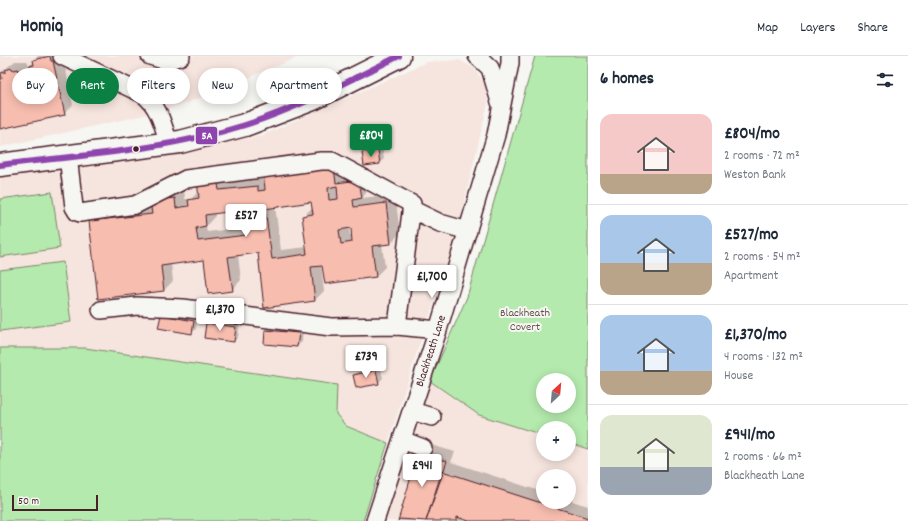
<!DOCTYPE html>
<meta charset="utf-8">
<style>
body{margin:0;font-family:Dekko,sans-serif;background:#f2f2f3;color:#1f2937;height:100vh;display:flex;flex-direction:column;font-size:15px;white-space:nowrap}
*{box-sizing:border-box;margin:0}
p{font-size:13px;color:#747a83}
.icon{flex:none;width:22px;height:22px;fill:none;stroke:currentColor;stroke-width:2;stroke-linecap:round;stroke-linejoin:round}
.map{position:relative;flex:1;overflow:hidden}
.details{display:flex;flex-direction:column;background:#fff;width:320px}
.details>*{flex:none}
.hud{position:absolute;left:12px;top:12px;width:380px;height:36px;display:flex;gap:8px}
.needle{width:26px;rotate:26deg}
.fabs{position:absolute;left:536px;top:317px;display:grid;gap:8px}
.fabs a{display:grid;place-items:center;width:40px;height:40px;border-radius:50%;background:#fff;box-shadow:0 2px 10px #0003;font-size:20px}
.scale{position:absolute;left:12px;bottom:10px;width:86px;box-sizing:border-box;padding-left:4px;border:2px solid #4a1f2b;border-top:0;font-size:11px;line-height:14px;white-space:nowrap;color:#4a1f2b;-webkit-text-stroke:3px #f6f6f2;paint-order:stroke}
.price{position:absolute;translate:-50% -34px;padding:0 9px;border-radius:4px;background:#fff;color:#222;font-size:13px;line-height:26px;filter:drop-shadow(0 1px 2px #0008)}
.price::after{content:'';position:absolute;left:50%;top:24px;width:12px;height:9px;margin-left:-6px;background:inherit;clip-path:polygon(0 0,100% 0,50% 100%)}
.price.on{background:#0b8043;color:#fff}
ul{padding:0;list-style:none}
li{display:flex;align-items:center;gap:12px;height:100px;padding:0 12px}
li+li{border-top:1px solid #e0e1e3}
li span{display:grid;place-items:center;flex:none;width:112px;height:80px;border-radius:12px;color:#555}
li>.icon{margin-inline-start:auto}
span .icon{width:48px;height:48px;fill:#fffc;stroke-width:1}
li b{font-size:17px}
h2{display:flex;justify-content:space-between;align-items:center;height:48px;padding:0 12px;font-size:17px}
.chip{padding:0 14px;border-radius:18px;background:#fff;box-shadow:0 2px 10px #0003;font-size:14px;line-height:36px}
.chip.on{background:#0b8043;color:#fff}
header{display:flex;align-items:center;gap:24px;box-sizing:border-box;height:56px;padding:0 20px;background:#fff;border-bottom:1px solid #e0e1e3}
header strong{font-size:19px}
nav{display:flex;gap:22px;margin-inline-start:auto;font-size:14px}
main{display:flex;flex:1;min-height:0}
.map>svg:first-child{display:block}
.built{fill:#f6e5de;fill-rule:evenodd}
.green{fill:#b4eaad;stroke:#7f846c;fill-rule:evenodd}
.shadow{fill:#0003;fill-rule:evenodd}
.building{fill:#f7bdaf;stroke:#4a1f2b;fill-rule:evenodd}
.lines{fill:none;stroke-linecap:round;stroke-linejoin:round}
.minor-casing{stroke:#4a1f2b;stroke-width:20}
.highway-casing{stroke:#4a1f2b;stroke-width:25}
.minor{stroke:#f6f6f2;stroke-width:17}
.highway{stroke:#f6f6f2;stroke-width:22}
.bus-1-casing{stroke:#f6f6f2;stroke-width:9}
.bus-1{stroke:#8e44ad;stroke-width:6}
.bus-dot{fill:#4a1f2b;stroke:#f6f6f2;stroke-width:1.5}
.labels{text-anchor:middle;dominant-baseline:central;stroke-width:4;stroke-linejoin:round;paint-order:stroke}
.park-label{font-size:12px;fill:#64524c;stroke:#f6f6f2}
.street-label{font-size:12px;fill:#4a1f2b;stroke:#f6f6f2}
.line-badge{stroke:#f6f6f2;stroke-width:1.5}
.badge-label{font-size:11px;text-anchor:middle;font-weight:bold;fill:#fff}
</style>
<header>
<strong>Homiq</strong>
<nav><a>Map</a><a>Layers</a><a>Share</a></nav>
</header>
<main>
<div class="map">
<svg width="588" height="465" viewBox="0 0 588 465">
<rect width="100%" height="100%" fill="#f6f6f2"/>
<filter id="ink" filterUnits="userSpaceOnUse"><feTurbulence type="fractalNoise" baseFrequency=".025" numOctaves="2"/><feDisplacementMap in="SourceGraphic" scale="8" xChannelSelector="R" yChannelSelector="G"/><feConvolveMatrix kernelMatrix="1 2 1 2 8 2 1 2 1" color-interpolation-filters="sRGB"/></filter>
<g filter="url(#ink)">
<path class="built" d="M0,0H301L192,45L158,56L0,91Z
M459,4L474,12L485,28L488,47L453,194L421,284L363,465H0V120L261,80L427,6Z
M430,325L479,359L543,379V398H569V387L588,393V465H384ZM543,420H569V446H543Z"/>
<path class="green" d="M535,0H588V393L569,387V372H543V379L479,359L430,325L467,241ZM543,324H569V350H543Z
M52,136L60,192L0,201V143Z
M63,206L71,266L0,275V214Z
M0,292H85L337,329L336,358L346,370L388,387L363,465H0Z"/>
<path class="shadow" d="M38,0H63L73,49L64,58L0,72V17L15,5H27L29,9L32,8Z
M382,89L384,103L379,107L363,96L368,91Z
M343,103L370,132L362,142L395,138L400,177L391,187L382,188L385,211L376,220L321,209L324,235L315,244L258,196L238,199L241,224L232,234L205,203L171,207L173,225L164,234L90,166L99,157L184,133L185,143H191L199,135L198,125L228,126L265,121ZM312,145L313,151L303,160L307,191L281,194L275,150ZM243,153L246,171L207,176L206,170L215,160V157ZM351,171L352,179H350L349,172Z
M162,259L198,261L196,273L192,277Z
M211,263L240,267L238,281L234,285L207,267Z
M270,270L303,273L302,286L297,290L266,275Z
M380,310L383,322L378,327L354,319L359,315Z
M428,388L455,396L451,406L543,436V446H569V444L588,450V465H400L419,397Z"/>
<path class="building" d="M50,0L51,5H53L65,59L0,73V23H2L1,17L6,16L5,14L12,12L13,14L18,13L19,18L30,15L29,10L34,9L33,4Z
M378,93L380,108L364,110L362,96Z
M334,112L336,127L359,124L362,142L353,144L354,151L386,147L391,188L372,190L376,221L325,228L322,210L311,211L315,245L264,252L258,197L228,201L233,235L208,238L204,204L161,210L164,235L98,243L89,165L152,158L150,145L175,142L176,152L189,150L188,144L199,142L197,125L217,122L219,134L258,130V135L265,134L264,121ZM337,130L338,143L329,144L328,132ZM311,146L313,158L302,160L307,198L272,203L265,153ZM242,154L246,179L198,185L196,172L206,170L205,159ZM351,172L352,186L341,188L339,174Z
M161,259L194,265L192,278L158,272Z
M206,267L236,271L234,286L204,282Z
M265,274L299,277L297,291L264,288Z
M376,314L379,328L356,332L353,319Z
M418,397L447,405L426,465L400,463L398,465Z
M442,415L588,462V465H469L457,461V465H426Z"/>
<g class="lines">
<g class="minor-casing">
<g id="minor">
<path d="M62,0L143,38C159,50 163,69 169,88"/>
<path d="M150,0L167,5L181,0"/>
<path d="M477,0L490,12L500,46"/>
<path d="M68,100L74,151L77,156L80,157L135,149L186,123L321,105H332L412,148L397,270"/>
<path d="M411,153L440,167L468,175"/>
<path d="M101,254L137,250L183,252L331,271L397,270L438,274"/>
<path d="M412,355L432,361"/>
<path d="M402,384L423,392"/>
<path id="s1" d="M375,465L438,274L496,79L510,7V0"/>
</g>
</g>
<g class="highway-casing">
<path id="highway" d="M0,109L180,86L245,69L313,43L399,0"/>
</g>
<use href="#minor" class="minor"/>
<use href="#highway" class="highway"/>
<g class="bus-1-casing">
<path id="bus-1" d="M0,109C82,99 166,94 245,69C299,52 349,25 399,0"/>
</g>
<use href="#bus-1" class="bus-1"/>
</g>
</g>
<circle class="bus-dot" cx="136" cy="93" r="3.5"/>
<g class="labels">
<g class="park-label">
<text x="525" y="257">Blackheath<tspan x="525" dy="14">Covert</tspan></text>
</g>
<g class="street-label">
<text stroke="none"><textPath href="#s1" startOffset="179">Blackheath Lane</textPath></text>
</g>
</g>
<rect class="line-badge" x="195" y="70" width="23" height="19" rx="4" fill="#8e44ad"/>
<g class="badge-label">
<text x="207" y="83">5A</text>
</g>
</svg>
<div class="fabs">
<a><svg class="needle" viewBox="-14 -14 28 28"><path d="M0-13l5 13h-10z" fill="#e53935"/><path d="M0 13l5-13h-10z" fill="#747a83"/></svg></a>
<a>+</a>
<a>−</a>
</div>
<div class="scale">50 m</div>
<b class="price on" style="left:371px;top:102px">£804</b>
<b class="price" style="left:246px;top:182px">£527</b>
<b class="price" style="left:432px;top:243px">£1,700</b>
<b class="price" style="left:220px;top:276px">£1,370</b>
<b class="price" style="left:366px;top:323px">£739</b>
<b class="price" style="left:422px;top:432px">£941</b>
<div class="hud">
<a class="chip">Buy</a>
<a class="chip on">Rent</a>
<a class="chip">Filters</a>
<a class="chip">New</a>
<a class="chip">Apartment</a>
</div>
</div>
<section class="details">
<h2>6 homes<svg class="icon" aria-label="filters" viewBox="0 0 24 24"><path d="M4 7h16M4 17h16"/><circle cx="9" cy="7" r="2"/><circle cx="15" cy="17" r="2"/></svg></h2>
<ul>
<li><span style="background:linear-gradient(#f6c9c9 75%,#b9a48a 0)"><svg class="icon" aria-label="home" viewBox="0 0 24 24"><path d="M3 11l9-7 9 7M6 9v11h12V9"/></svg></span><div><b>£804/mo</b><p>2 rooms · 72 m²</p><p>Weston Bank</p></div></li>
<li><span style="background:linear-gradient(#a9c7e8 60%,#b9a48a 0)"><svg class="icon" aria-label="home" viewBox="0 0 24 24"><path d="M3 11l9-7 9 7M6 9v11h12V9"/></svg></span><div><b>£527/mo</b><p>2 rooms · 54 m²</p><p>Apartment</p></div></li>
<li><span style="background:linear-gradient(#a9c7e8 70%,#b9a48a 0)"><svg class="icon" aria-label="home" viewBox="0 0 24 24"><path d="M3 11l9-7 9 7M6 9v11h12V9"/></svg></span><div><b>£1,370/mo</b><p>4 rooms · 132 m²</p><p>House</p></div></li>
<li><span style="background:linear-gradient(#dfe7d0 65%,#9aa5b1 0)"><svg class="icon" aria-label="home" viewBox="0 0 24 24"><path d="M3 11l9-7 9 7M6 9v11h12V9"/></svg></span><div><b>£941/mo</b><p>2 rooms · 66 m²</p><p>Blackheath Lane</p></div></li>
</ul>
</section>
</main>
